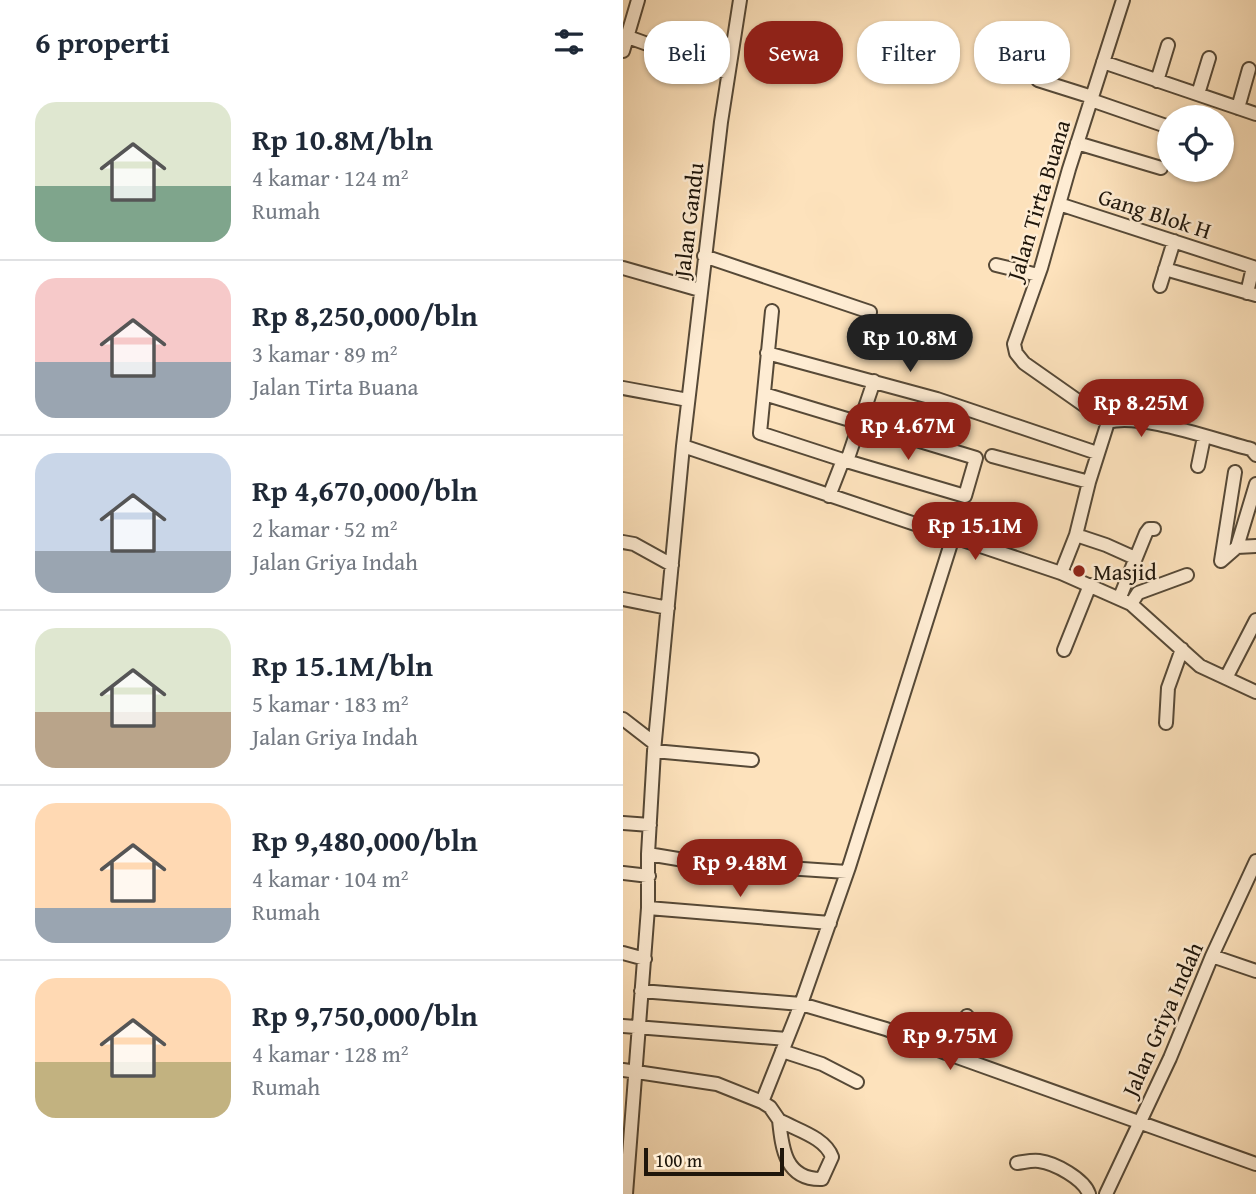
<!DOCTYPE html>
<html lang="id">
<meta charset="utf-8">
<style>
body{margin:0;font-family:"Gentium Book Plus",serif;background:#f6f6f7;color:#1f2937;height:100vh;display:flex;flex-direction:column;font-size:26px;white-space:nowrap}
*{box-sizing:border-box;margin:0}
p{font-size:23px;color:#747a83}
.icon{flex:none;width:38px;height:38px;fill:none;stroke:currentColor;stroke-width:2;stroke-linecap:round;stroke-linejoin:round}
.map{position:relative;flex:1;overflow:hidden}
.drawer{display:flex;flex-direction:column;background:#fff;width:623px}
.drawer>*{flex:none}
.top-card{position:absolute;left:21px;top:21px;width:506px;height:63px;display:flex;gap:14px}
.tools{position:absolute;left:534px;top:105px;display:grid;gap:14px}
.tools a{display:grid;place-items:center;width:77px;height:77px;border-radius:50%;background:#fff;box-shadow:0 2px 5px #0004;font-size:35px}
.scale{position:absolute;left:21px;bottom:18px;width:140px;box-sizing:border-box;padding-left:7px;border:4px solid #1f160b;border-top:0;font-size:19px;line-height:24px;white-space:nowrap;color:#1f160b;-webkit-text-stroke:5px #feecd3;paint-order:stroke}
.price{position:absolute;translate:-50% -60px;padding:0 16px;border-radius:24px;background:#8f2418;color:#fff;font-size:23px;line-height:46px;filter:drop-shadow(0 2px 4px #0008)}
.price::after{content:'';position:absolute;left:50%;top:42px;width:21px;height:16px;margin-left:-10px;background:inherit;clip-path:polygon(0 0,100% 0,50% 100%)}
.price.active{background:#222;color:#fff}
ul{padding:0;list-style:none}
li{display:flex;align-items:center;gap:21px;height:175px;padding:0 35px}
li+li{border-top:2px solid #e0e1e3}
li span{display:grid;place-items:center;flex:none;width:196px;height:140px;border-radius:21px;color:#555}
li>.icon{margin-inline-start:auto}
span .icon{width:84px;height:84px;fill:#fffc;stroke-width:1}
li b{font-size:30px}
h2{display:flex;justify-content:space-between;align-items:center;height:84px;padding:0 35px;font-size:30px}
.chip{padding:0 24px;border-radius:28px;background:#fff;box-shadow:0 2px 5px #0004;font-size:24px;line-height:63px}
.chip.active{background:#8f2418;color:#fff}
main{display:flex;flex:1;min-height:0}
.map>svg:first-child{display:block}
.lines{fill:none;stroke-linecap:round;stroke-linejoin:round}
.minor-casing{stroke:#564937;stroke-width:16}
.minor{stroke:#feecd3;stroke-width:12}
.poi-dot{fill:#8f2418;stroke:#feecd3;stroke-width:2.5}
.labels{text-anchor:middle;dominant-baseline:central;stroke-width:5;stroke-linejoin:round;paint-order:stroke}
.street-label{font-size:23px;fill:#1f160b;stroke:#feecd3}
.poi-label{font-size:23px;fill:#1f160b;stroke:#feecd3;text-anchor:start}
</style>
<main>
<section class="drawer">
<h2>6 properti<svg class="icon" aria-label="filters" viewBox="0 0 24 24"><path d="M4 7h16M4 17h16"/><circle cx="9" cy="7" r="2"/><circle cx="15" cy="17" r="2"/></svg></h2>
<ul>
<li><span style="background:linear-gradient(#dfe7d0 60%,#7fa58c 0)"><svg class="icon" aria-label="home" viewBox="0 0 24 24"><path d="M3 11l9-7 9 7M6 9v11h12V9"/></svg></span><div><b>Rp 10.8M/bln</b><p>4 kamar · 124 m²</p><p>Rumah</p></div></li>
<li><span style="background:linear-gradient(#f6c9c9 60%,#9aa5b1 0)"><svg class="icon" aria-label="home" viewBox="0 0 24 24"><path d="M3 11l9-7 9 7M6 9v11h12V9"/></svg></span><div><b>Rp 8,250,000/bln</b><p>3 kamar · 89 m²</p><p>Jalan Tirta Buana</p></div></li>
<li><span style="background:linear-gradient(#c9d6e8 70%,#9aa5b1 0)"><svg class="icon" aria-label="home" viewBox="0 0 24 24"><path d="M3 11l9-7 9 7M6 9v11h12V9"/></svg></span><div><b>Rp 4,670,000/bln</b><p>2 kamar · 52 m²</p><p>Jalan Griya Indah</p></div></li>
<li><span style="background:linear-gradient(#dfe7d0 60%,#b9a48a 0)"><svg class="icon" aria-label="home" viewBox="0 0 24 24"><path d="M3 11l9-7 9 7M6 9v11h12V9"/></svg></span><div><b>Rp 15.1M/bln</b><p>5 kamar · 183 m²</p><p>Jalan Griya Indah</p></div></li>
<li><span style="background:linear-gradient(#ffd9b3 75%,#9aa5b1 0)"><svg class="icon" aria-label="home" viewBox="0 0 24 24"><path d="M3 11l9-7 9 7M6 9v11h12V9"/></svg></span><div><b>Rp 9,480,000/bln</b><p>4 kamar · 104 m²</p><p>Rumah</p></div></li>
<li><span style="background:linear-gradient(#ffd9b3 60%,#c2b280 0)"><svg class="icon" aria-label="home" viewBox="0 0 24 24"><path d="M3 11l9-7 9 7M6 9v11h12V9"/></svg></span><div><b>Rp 9,750,000/bln</b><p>4 kamar · 128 m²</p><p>Rumah</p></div></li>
</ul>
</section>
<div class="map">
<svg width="633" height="1194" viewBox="0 0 633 1194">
<rect width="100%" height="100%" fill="#fde2bc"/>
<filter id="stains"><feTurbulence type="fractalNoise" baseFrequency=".00286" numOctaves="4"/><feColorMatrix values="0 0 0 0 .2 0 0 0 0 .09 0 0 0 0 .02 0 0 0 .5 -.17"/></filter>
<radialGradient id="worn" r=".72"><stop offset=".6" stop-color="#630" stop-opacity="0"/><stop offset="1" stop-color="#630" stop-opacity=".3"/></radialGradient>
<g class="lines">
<g class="minor-casing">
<path id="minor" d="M5,37L105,73
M0,51L15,0
M480,62L633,114
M415,80L469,97
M534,81L545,45
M575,94L586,58
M468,100L546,127
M615,108L626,69
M454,143L538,168
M436,204L630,267L624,293
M81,256L247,312
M373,265L415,275
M0,268L77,290
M542,269L633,295
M537,286L551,241
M144,353L314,399L474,453
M0,388L65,400
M141,394L353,458L342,496L220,460L137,433L149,311
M485,422C517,412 594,441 628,449L633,455
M60,446L438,573L508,604L577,666L633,692
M369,456L466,482
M224,461L251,381
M575,466L581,437
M206,496L220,460
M453,535L483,545L512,558
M0,542L11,544L49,565
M614,547L633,546
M598,561L612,472
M598,561L614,547L633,484
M438,573L453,535L466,482L485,422L401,363L393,353L391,344L418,268L446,169L500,0
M497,597L523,533L526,529H531
M0,599L45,608
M508,604L515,593L564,575
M441,650L467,585
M603,678L633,620
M0,719L31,743
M543,723L545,688L559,649
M31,751L129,760
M0,823L27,825
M25,854L73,862L224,872
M0,873L26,876
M25,908L207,923
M0,953L22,959
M589,956L633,971
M18,991L178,1004L263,1029L323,1053L633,1164
M0,1026L164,1039
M159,1051L199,1064L234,1082
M323,1053L328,1039L344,1016
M0,1070L94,1084L139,1102L147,1107L156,1120
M139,1102L178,1004L226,867L330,537
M156,1120C173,1130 202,1137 209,1157L199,1179C162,1180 159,1148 156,1120Z
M394,1163C402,1162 409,1160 416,1161C432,1163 461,1179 466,1194
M3,1194L25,908V854L31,751L60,446L98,122L117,0
M483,1194L547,1058L589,956L633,861"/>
</g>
<use href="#minor" class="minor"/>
</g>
<circle class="poi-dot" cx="456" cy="571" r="7"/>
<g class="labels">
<g class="street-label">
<text transform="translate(415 200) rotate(-73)">Jalan Tirta Buana</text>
<text transform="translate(532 213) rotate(18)">Gang Blok H</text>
<text transform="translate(65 220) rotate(-83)">Jalan Gandu</text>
<text transform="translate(539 1019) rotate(-66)">Jalan Griya Indah</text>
</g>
<g class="poi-label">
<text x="470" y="571">Masjid</text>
</g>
</g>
<rect width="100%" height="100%" filter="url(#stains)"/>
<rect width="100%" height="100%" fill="url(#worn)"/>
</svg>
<div class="tools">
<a><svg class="icon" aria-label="locate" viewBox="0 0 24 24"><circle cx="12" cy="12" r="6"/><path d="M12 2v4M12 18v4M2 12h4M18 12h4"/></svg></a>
</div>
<div class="scale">100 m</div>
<b class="price active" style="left:287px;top:374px">Rp 10.8M</b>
<b class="price" style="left:518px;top:439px">Rp 8.25M</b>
<b class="price" style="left:285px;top:462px">Rp 4.67M</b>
<b class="price" style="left:352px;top:562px">Rp 15.1M</b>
<b class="price" style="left:117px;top:899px">Rp 9.48M</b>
<b class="price" style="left:327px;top:1072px">Rp 9.75M</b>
<div class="top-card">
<a class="chip">Beli</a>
<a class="chip active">Sewa</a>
<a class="chip">Filter</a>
<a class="chip">Baru</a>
</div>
</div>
</main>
